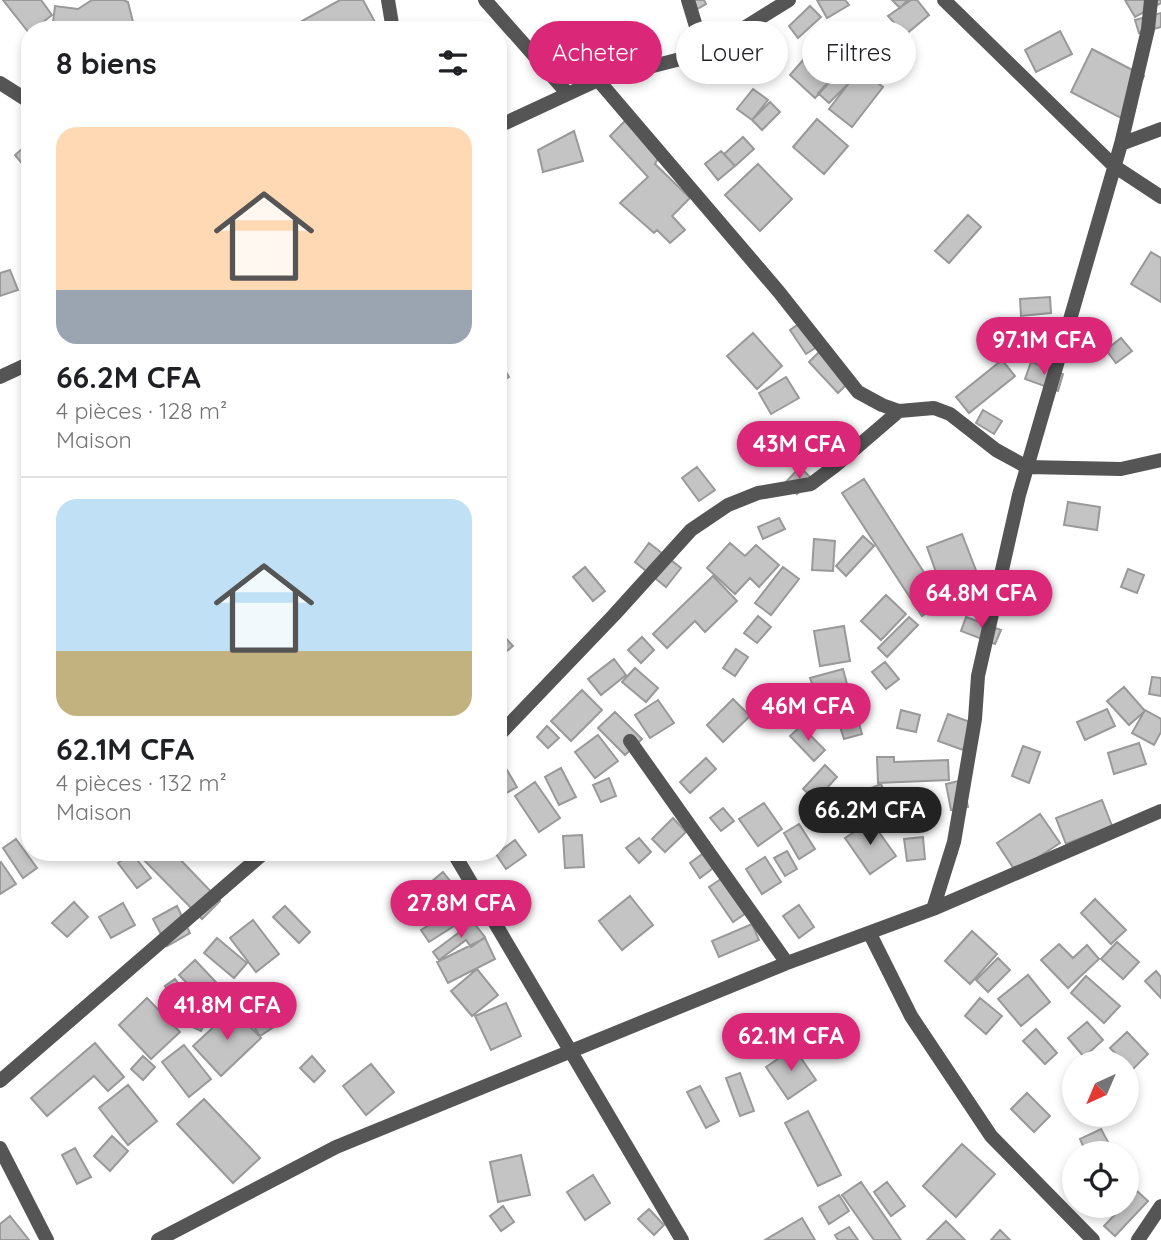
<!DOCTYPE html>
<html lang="fr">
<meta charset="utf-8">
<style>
body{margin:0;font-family:Quicksand,sans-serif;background:#f6f6f6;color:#202124;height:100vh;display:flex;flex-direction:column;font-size:26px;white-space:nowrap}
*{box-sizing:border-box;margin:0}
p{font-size:23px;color:#757577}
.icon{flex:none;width:38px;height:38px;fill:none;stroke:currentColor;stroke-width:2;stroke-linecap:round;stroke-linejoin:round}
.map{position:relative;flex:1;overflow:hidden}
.panel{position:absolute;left:21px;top:21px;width:486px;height:840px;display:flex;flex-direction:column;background:#fff;border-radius:28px;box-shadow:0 4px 10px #0003}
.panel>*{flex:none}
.top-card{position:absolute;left:528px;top:21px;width:527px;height:63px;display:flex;gap:14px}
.needle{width:46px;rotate:224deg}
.buttons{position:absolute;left:1062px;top:1050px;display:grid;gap:14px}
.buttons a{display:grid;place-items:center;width:77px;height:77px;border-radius:50%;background:#fff;box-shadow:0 4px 10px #0003;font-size:35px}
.price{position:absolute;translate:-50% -60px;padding:0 16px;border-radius:24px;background:#db2777;color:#fff;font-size:23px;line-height:46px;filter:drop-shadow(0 2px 4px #0008)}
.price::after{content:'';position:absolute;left:50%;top:42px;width:21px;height:16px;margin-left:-10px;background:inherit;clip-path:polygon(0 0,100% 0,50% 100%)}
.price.on{background:#222;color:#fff}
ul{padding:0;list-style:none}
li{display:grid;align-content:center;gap:14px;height:371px;padding:0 35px}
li+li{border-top:2px solid #e0e0e0}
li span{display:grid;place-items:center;height:217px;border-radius:21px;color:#555}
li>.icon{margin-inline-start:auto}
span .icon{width:126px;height:126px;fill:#fffc;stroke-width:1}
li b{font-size:30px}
h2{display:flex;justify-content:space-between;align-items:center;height:84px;padding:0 35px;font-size:30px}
.tag{padding:0 24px;border-radius:32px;background:#fff;box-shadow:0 4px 10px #0003;font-size:24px;line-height:63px}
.tag.on{background:#db2777;color:#fff}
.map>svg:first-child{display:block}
.building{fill:#c4c4c4;stroke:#999;stroke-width:2}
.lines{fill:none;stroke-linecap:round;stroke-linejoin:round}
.minor{stroke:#555;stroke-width:14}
</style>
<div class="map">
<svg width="1161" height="1240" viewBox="0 0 1161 1240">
<rect width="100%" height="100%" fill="#fff"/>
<path class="building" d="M3,0H41L52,15L33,30H30L29,33Z
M92,0H123L128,2L135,30H52L55,6L78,9Z
M340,0H363L375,22L368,30H305L300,22Z
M685,0H704L706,4L692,12Z
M817,0H845L849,5L827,18Z
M892,0H908L900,8Z
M911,0H917L929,15L905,35L888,16Z
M1125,0H1161V3L1135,17Z
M810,6L821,17L798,38L789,26Z
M1161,13V27L1139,33L1135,20Z
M1060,31L1072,54L1036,72L1025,50Z
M905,35L888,69L875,59L890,38Z
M775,47L785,61L772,70L763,55Z
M1092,49L1144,76L1123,119L1071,92Z
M741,51L750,65L737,73L728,59Z
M811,51L837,74L815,98L790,75Z
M840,51L845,57L828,69L823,62Z
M860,69L883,87L852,127L829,109Z
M839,71L850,82L829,103L818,93Z
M753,89L768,100L752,120L737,109Z
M770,102L780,112L762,130L752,120Z
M817,119L848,146L824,174L793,147Z
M625,121L659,156L655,164L690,198L672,216L685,230L670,243L657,230L654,233L620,203L648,177L610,136Z
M574,131L583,161L543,172L538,150Z
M743,137L754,149L735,166L724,154Z
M30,142V173L15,155Z
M721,151L735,166L718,180L705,164Z
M758,164L792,199L760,231L725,195Z
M968,215L981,227L949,263L935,251Z
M1151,252L1161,258V302L1131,284Z
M10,270L18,290L0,296V273Z
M1050,297L1051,313L1021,316L1020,299Z
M803,321L820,345L806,354L790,330Z
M753,333L782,366L757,389L727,356Z
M1121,338L1132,351L1116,363L1106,350Z
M823,348L853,378L838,393L809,362Z
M1002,360L1015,376L969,413L956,397Z
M1031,362L1063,374L1058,391L1025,379Z
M503,367L509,377L499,383V369Z
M786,377L799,398L771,414L759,393Z
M983,410L1002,421L994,434L976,423Z
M697,467L715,490L699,501L682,478Z
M800,467L812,479L797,494L785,483Z
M864,479L943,602L922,616L842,493Z
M1068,502L1100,507L1097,530L1064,525Z
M779,518L785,529L763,539L758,527Z
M962,534L977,573L941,586L927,547Z
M863,536L874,546L846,576L836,566Z
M814,539L835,541L833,571L812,570Z
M649,543L681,568L666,587L635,562Z
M730,543L745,556L756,545L779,565L759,587L750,578L735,594L707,568Z
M585,567L605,591L593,601L573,577Z
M783,567L799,579L771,615L755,603Z
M1128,569L1144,575L1137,593L1121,587Z
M713,576L737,601L705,632L695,621L667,648L653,634Z
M886,595L906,614L881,640L861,621Z
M758,616L771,627L757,643L744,633Z
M909,617L918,625L887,657L878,648Z
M966,617L1001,630L995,644L961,631Z
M844,626L850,661L820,666L814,631Z
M499,631L513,646L501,656L499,654Z
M642,637L654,650L641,663L628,650Z
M736,649L748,657L735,676L723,668Z
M614,659L626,675L601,695L588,679Z
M885,662L899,679L886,689L872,672Z
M635,668L658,688L646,702L622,682Z
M843,669L847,684L815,692L810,678Z
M1152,677L1161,678V696L1149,694Z
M1124,687L1145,711L1129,725L1107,701Z
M582,690L602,710L571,741L551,721Z
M733,699L750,716L723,742L707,725Z
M800,699L813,712L801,725L787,712Z
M658,700L674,723L650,738L635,715Z
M853,703L862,734L844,739L834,708Z
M1107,709L1115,726L1085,740L1077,722Z
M901,710L920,715L916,732L897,728Z
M1145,710L1161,719V732L1154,745L1132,733Z
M615,712L642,739L625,755L598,728Z
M948,714L973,723L963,750L938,741Z
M547,726L559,738L548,748L537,737Z
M801,726L825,750L814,761L790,736Z
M598,735L618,761L595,778L575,752Z
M1139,743L1146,764L1114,774L1108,753Z
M1023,746L1040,752L1029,783L1012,776Z
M877,757H894V762L948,760L949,780L878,783Z
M706,758L716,769L690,793L680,782Z
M504,765L517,787L499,797V768Z
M825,765L837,777L816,800L803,789Z
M561,768L576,797L559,805L545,777Z
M609,778L616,796L601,802L593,785Z
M963,780L968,807L951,810L946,784Z
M535,782L560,818L539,832L515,796Z
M881,784L892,809L877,815L866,790Z
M830,790L846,807L823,829L807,812Z
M1102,800L1112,826L1066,844L1056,818Z
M898,801L909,823L897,829L885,807Z
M764,803L782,829L758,846L739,819Z
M723,808L734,821L721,831L710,818Z
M1040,814L1060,843L1016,872L997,843Z
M673,818L686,832L665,852L652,839Z
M871,821L896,856L870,874L845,838Z
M799,824L815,849L799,859L784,833Z
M582,835L584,867L565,868L563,836Z
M923,837L925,859L907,861L904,839Z
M639,838L651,852L639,863L626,848Z
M16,839L37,868L23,878L3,848Z
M515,840L526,855L506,869L496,854Z
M787,851L797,869L785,876L774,858Z
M136,852H173L220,901L202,919Z
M705,852L716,866L700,878L690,863Z
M132,853L151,878L137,888L118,863Z
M765,857L781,882L762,894L746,869Z
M1,862L16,884L0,894V863Z
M443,872L463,897L443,912L424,888Z
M724,877L749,911L733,922L709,887Z
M422,887L437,913L421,923L406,896Z
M630,896L653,925L622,950L599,921Z
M1095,899L1126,930L1111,944L1081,913Z
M74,902L88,917L67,937L52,923Z
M123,903L135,925L111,938L99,917Z
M462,904L470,916L429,942L421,930Z
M799,905L814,927L799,938L783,916Z
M177,906L190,933L167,946L153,919Z
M285,906L310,932L299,943L273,917Z
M253,920L279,954L256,972L230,938Z
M473,922L485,937L471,947L466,940L439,960L433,952Z
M752,924L759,940L719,957L712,941Z
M972,931L997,954L970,984L945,961Z
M217,938L247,963L234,978L204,953Z
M485,938L495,959L448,983L437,962Z
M1117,942L1139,962L1123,979L1101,959Z
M1059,944L1073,958L1087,945L1099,959L1068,988L1041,960Z
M998,958L1010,970L988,992L976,980Z
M195,960L231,998L216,1013L179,975Z
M477,969L498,995L472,1016L451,991Z
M1156,971L1161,977V998L1145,981Z
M1028,975L1050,1002L1021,1026L998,999Z
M1086,976L1120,1006L1104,1023L1071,993Z
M175,979L189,998L179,1006L165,986Z
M260,987L283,1021L260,1036L238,1002Z
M147,998L180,1032L151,1059L119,1025Z
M980,998L1002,1016L986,1034L965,1016Z
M506,1003L521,1036L491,1050L475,1016Z
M185,1009L207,1019L201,1031L180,1021Z
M233,1009L261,1038L221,1076L193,1046Z
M1087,1022L1103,1040L1084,1057L1068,1038Z
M1036,1029L1057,1053L1045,1064L1023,1041Z
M1127,1032L1148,1054L1132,1070L1127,1062H1124L1110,1048Z
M95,1043L124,1077L108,1091L94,1076L47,1116L31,1098Z
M184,1045L211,1079L189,1097L162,1062Z
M794,1048L816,1080L788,1099L766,1067Z
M143,1056L155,1067L143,1080L131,1069Z
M312,1056L325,1071L314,1082L300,1068Z
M371,1064L394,1092L366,1115L343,1086Z
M740,1073L754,1111L740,1116L726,1078Z
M128,1085L157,1121L128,1145L99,1108Z
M700,1086L719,1121L706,1128L687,1092Z
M1027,1093L1050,1116L1034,1132L1011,1109Z
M204,1099L260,1158L233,1183L177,1124Z
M808,1111L841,1175L818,1186L785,1123Z
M1101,1129L1108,1142L1086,1153L1080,1139Z
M112,1136L128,1151L110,1171L94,1156Z
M962,1144L995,1174L956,1217L923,1186Z
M75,1148L91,1177L77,1184L62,1155Z
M521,1155L530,1195L498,1202L490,1162Z
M1074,1167V1183L1067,1171Z
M593,1175L610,1203L585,1220L567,1192Z
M861,1182L901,1240H874L842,1195Z
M887,1182L905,1206L891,1216L874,1192Z
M1137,1191L1148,1201L1115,1236L1104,1226L1123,1206H1127V1202Z
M839,1195L849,1211L829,1224L819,1207Z
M503,1206L514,1222L501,1231L490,1216Z
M649,1209L664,1225L654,1235L638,1219Z
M10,1216L29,1240H0V1224Z
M802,1218L815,1240H765Z
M946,1221L965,1240H927Z
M849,1227L858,1240H838L835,1235Z
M1000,1230L1010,1240H991Z"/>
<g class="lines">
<path class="minor" d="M388,0L393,30
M485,0L568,94
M688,0L704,53
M944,0L1114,166L1161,197
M598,80L779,292L858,392L882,405L899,411L934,408L950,414L996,450L1027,467L1121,469L1161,460
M0,83L30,102
M499,126L598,80L704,53L789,0
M1121,144L1161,129
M0,377L30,363
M499,735L614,615L691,530L728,505L758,493L811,484L835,466L899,411
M630,741L787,963
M453,852L682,1240
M933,909L954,842L975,719L978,676L1019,495L1121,144L1148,29L1151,0
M870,934L911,1016L991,1136L1093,1240
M0,1081L265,852
M0,1148L47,1240
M158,1240L336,1147L787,963L933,909L1161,811
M1138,1240L1161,1206"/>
</g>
</svg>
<div class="buttons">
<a><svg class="needle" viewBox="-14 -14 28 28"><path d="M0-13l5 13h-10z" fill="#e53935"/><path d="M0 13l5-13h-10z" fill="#757577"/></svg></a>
<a><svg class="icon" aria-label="locate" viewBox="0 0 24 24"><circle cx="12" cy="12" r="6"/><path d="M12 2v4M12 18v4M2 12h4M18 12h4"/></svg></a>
</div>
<b class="price" style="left:1044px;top:377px">97.1M CFA</b>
<b class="price" style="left:799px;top:481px">43M CFA</b>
<b class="price" style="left:981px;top:630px">64.8M CFA</b>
<b class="price" style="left:808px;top:743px">46M CFA</b>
<b class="price on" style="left:870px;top:847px">66.2M CFA</b>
<b class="price" style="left:461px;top:940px">27.8M CFA</b>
<b class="price" style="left:227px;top:1042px">41.8M CFA</b>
<b class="price" style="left:791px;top:1073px">62.1M CFA</b>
<div class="top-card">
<a class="tag on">Acheter</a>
<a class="tag">Louer</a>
<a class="tag">Filtres</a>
</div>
<section class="panel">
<h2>8 biens<svg class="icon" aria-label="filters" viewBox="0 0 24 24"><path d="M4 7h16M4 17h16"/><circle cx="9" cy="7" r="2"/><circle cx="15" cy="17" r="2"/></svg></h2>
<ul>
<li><span style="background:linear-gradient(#ffd9b3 75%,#9aa5b1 0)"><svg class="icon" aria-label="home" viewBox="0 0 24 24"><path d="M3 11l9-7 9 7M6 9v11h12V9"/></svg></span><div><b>66.2M CFA</b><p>4 pièces · 128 m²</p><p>Maison</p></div></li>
<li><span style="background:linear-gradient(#bfe0f5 70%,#c2b280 0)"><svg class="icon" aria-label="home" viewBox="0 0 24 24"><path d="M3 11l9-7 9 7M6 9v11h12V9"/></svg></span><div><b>62.1M CFA</b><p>4 pièces · 132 m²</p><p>Maison</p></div></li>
</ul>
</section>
</div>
